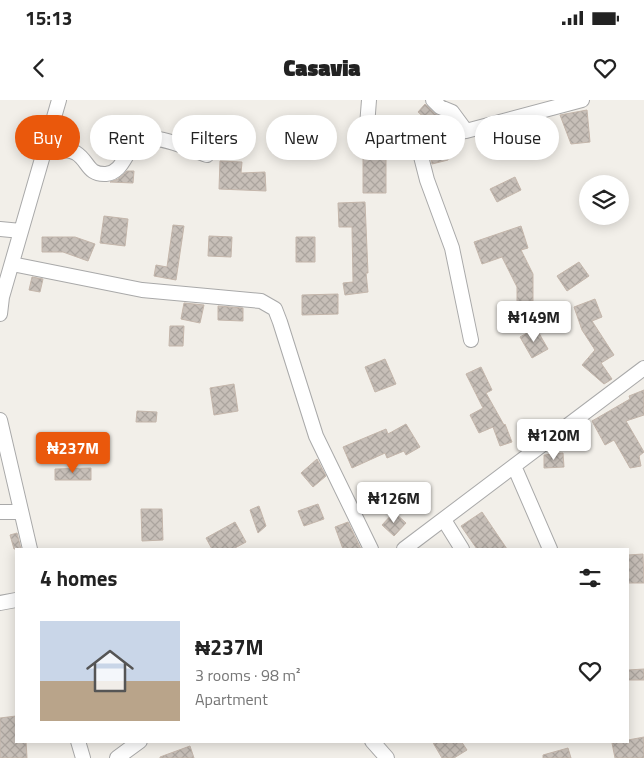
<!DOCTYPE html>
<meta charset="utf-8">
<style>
body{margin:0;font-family:"Titillium Web",sans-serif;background:#f2f2f2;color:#222;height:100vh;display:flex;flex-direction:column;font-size:19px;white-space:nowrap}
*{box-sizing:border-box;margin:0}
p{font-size:16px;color:#767676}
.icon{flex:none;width:28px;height:28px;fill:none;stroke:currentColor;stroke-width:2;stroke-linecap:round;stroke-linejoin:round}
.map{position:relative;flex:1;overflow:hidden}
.sheet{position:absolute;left:15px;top:448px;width:614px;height:195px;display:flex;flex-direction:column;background:#fff;border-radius:0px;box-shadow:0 2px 12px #0003}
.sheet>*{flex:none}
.hud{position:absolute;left:15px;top:15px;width:615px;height:45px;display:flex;gap:10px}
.tools{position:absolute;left:579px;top:75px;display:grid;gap:10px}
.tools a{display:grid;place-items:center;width:50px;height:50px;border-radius:50%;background:#fff;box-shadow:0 2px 12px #0003;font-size:25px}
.price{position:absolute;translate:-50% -42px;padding:0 11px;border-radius:5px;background:#fff;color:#222;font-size:16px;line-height:32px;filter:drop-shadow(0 1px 2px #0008)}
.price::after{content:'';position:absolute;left:50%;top:30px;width:15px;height:11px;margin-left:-8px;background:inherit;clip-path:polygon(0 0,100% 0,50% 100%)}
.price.current{background:#ea580c;color:#fff}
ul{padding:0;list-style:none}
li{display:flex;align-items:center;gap:15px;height:125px;padding:0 25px}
li span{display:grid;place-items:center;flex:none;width:140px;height:100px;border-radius:0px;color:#555}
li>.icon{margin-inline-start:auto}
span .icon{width:60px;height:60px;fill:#fffc;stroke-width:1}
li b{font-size:21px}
h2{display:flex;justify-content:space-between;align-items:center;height:60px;padding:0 25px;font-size:21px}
.chip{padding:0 18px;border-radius:22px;background:#fff;box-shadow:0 2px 12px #0003;font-size:18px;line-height:45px}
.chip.current{background:#ea580c;color:#fff}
.status{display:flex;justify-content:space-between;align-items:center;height:35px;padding:0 25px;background:#fff;direction:ltr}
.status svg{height:14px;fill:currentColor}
header{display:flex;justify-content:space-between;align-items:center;height:65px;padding:0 25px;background:#fff;font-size:22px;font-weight:800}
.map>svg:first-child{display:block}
.building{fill:url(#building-cross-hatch);stroke:#c4b6ab}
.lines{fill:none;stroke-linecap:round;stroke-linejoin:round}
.street-casing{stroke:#a9a9a9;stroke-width:16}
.street{stroke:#fff;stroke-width:14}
</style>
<div class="status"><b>15:13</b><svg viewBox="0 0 49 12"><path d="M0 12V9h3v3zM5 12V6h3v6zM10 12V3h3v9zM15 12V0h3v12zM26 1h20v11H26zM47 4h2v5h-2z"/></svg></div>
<header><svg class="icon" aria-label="back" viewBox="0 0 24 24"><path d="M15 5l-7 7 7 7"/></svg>Casavia<svg class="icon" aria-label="heart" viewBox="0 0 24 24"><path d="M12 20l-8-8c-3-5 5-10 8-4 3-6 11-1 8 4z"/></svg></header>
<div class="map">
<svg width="644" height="658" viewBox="0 0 644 658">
<defs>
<pattern id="building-cross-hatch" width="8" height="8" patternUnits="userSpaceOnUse" patternTransform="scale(1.25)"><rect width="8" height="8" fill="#c7bfb8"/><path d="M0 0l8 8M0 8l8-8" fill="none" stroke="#aba49e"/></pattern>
</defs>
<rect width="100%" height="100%" fill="#f2efe9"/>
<path class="building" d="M425,4L434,13L443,18L435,27L418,12Z
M587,10L590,42L571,44L560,15Z
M139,18L141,28L125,30L124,20Z
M363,46H371L386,52V93H363Z
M436,49L437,52L446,50L448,60L432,64L429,51Z
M220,61L242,62L241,73L265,72L266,91L219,89Z
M127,71H134L133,83L110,82L118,79Z
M515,77L521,90L497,102L490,89Z
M365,102L368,173H366L368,192L345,195L343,183L353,182L352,127H339L338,103Z
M104,116L128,119L125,146L100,143Z
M173,125L184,126L176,180L154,176L156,165L167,167Z
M521,126L528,148L521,150L533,174V201L517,202V187L502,157L482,164L474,142Z
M209,136L232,137L231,157L208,156Z
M42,137H75L95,144L88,161L63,152H42Z
M296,137H315V162H296Z
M579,162L589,176L567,191L557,176Z
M32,177L43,179L40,192L29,190Z
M338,194V214L302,215V195Z
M595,199L602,217L592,221L614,255L601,263L612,279L604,284L582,265L595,250L582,230L574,207Z
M184,203L204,205L200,223L181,219Z
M218,206L243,208V221L218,220Z
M170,226H184L183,246H169Z
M536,228L548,249L532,258L520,237Z
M385,259L396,284L375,292L365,267Z
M481,267L492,290L486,293L504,325L505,324L512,342L500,346L493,327L479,333L470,315L483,308L466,274Z
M234,284L238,311L214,315L210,288Z
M644,290V315L626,321L644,352L639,356L641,366L630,368L614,340L605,345L592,321L630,299L629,296Z
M137,311L157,312L156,322H136Z
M406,324L420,347L406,355L404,351L387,358L385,353L352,368L343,347L386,329L388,334Z
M563,353L564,367L544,368V355Z
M317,359L326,376L313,387L301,373Z
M91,368V380H55V369Z
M318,404L324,419L304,426L298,411Z
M259,406L266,426L258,433L250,410Z
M141,409H162L163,440L142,441Z
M394,412L406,423L394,436L382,425Z
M482,412L507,449H477L461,426Z
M235,422L246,442L233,449H212L206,438Z
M348,422L361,449H343L335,427Z
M17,433L21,449H14L10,435Z
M643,454L644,483H628V455Z
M644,569V580H628V570Z
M16,616V641H26L27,658H0V618Z
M644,637V658H615L612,643L628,641V640Z
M432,641H461L467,650L454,658H442Z
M190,646L194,658H160V657Z
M568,648L571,658H543V655Z"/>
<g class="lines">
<g class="street-casing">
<path id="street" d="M369,0L367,26L370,33L376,39L384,43L417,41L466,31
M433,0L440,7L452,12L466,31L582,0
M417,41L427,80L452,148L471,240
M46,48C55,49 68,49 76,53C89,61 87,75 106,74C126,72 125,44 144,39C160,35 192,50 207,55
M0,129L21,131
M12,164L142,190L261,201L275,209L280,222L316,336L371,449
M0,214L2,197L59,0
M0,320L30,449
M514,366L550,449
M0,412H21
M444,420L462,449
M404,449L644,268
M0,503L16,500
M78,641L83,658
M372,641L387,658
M117,658L140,641"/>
</g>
<use href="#street" class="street"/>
</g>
</svg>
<div class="tools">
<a><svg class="icon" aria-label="layers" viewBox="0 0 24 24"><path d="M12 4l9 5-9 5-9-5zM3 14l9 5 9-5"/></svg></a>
</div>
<b class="price" style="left:534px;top:243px">₦149M</b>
<b class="price" style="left:554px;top:361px">₦120M</b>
<b class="price current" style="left:73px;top:374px">₦237M</b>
<b class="price" style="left:394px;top:424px">₦126M</b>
<div class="hud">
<a class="chip current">Buy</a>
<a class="chip">Rent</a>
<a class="chip">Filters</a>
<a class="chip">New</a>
<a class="chip">Apartment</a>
<a class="chip">House</a>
</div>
<section class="sheet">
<h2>4 homes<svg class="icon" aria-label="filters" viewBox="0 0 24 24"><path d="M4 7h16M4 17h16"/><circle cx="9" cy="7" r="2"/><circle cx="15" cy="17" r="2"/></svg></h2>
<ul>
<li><span style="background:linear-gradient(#c9d6e8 60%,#b9a48a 0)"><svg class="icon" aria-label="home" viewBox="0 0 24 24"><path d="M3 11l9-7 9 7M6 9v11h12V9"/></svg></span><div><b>₦237M</b><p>3 rooms · 98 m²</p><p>Apartment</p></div><svg class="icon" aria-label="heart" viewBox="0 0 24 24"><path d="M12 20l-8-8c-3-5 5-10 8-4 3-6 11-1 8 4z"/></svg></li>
</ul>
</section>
</div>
